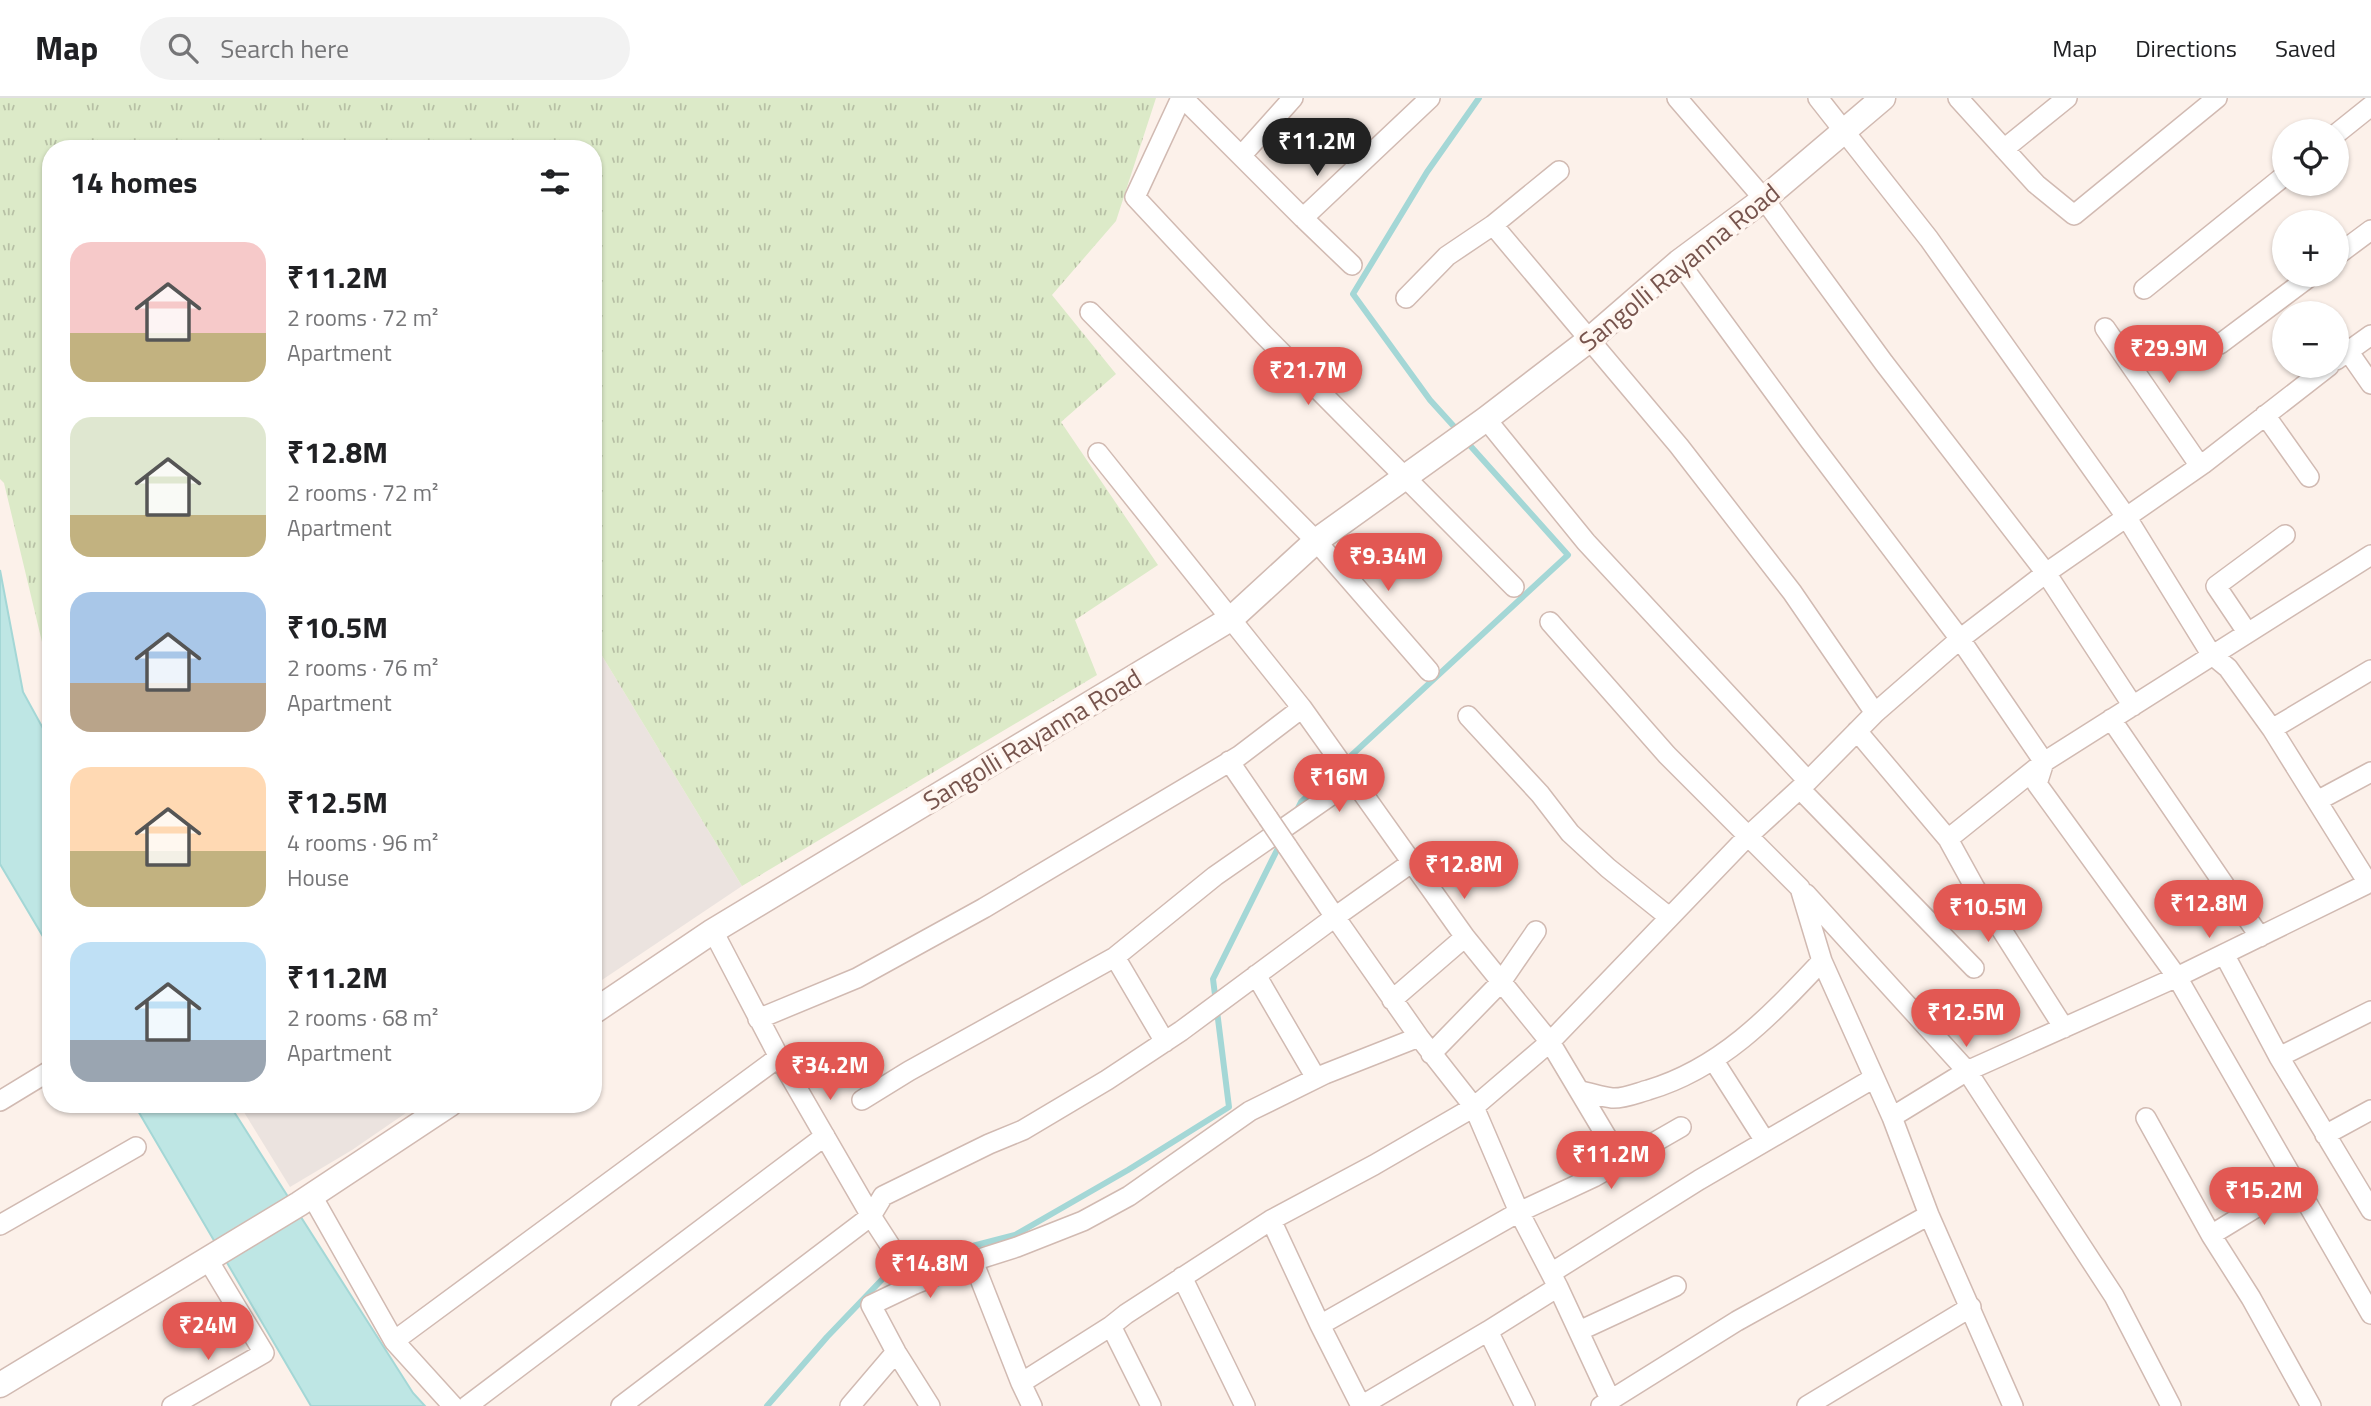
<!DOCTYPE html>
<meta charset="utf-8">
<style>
body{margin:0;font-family:"Titillium Web",sans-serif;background:#f2f2f2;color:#202124;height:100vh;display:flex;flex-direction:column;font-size:26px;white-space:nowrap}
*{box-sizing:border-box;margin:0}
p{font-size:23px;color:#757577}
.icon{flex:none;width:38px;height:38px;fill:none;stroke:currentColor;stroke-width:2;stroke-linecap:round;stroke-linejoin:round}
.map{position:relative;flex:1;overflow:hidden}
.side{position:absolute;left:42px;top:42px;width:560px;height:973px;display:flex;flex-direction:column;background:#fff;border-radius:28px;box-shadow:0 2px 5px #0004}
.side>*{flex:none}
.fabs{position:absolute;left:2272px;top:21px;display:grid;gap:14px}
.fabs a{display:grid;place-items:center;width:77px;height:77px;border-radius:50%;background:#fff;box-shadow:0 2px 5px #0004;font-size:35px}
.price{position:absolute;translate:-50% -60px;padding:0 16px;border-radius:24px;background:#e25853;color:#fff;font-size:23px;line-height:46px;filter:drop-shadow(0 2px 4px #0008)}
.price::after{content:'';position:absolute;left:50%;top:42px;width:21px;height:16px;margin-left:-10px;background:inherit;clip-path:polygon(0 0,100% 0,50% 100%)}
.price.selected{background:#222;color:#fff}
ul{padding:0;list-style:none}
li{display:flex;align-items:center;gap:21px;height:175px;padding:0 28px}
li span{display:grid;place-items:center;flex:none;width:196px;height:140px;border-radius:21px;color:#555}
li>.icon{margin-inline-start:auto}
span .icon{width:84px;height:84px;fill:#fffc;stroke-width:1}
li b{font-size:30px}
h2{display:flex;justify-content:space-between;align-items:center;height:84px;padding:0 28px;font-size:30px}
header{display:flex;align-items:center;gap:42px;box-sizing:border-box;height:98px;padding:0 35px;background:#fff;border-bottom:2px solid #e0e0e0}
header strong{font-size:33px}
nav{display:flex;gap:38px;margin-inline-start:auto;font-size:24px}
.search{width:490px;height:63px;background:#f2f2f2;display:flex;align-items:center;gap:18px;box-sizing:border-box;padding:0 24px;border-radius:38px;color:#757577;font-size:26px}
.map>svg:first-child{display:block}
.industrial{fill:#ebe3df}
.grass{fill:url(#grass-tufts)}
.water{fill:#bee6e4;stroke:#a4d7d6;stroke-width:2}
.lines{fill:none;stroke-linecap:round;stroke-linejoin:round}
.stream{stroke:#a4d7d6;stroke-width:6}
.minor-casing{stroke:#d1bab2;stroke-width:22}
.tertiary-casing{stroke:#d1bab2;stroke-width:27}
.minor{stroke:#fff;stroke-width:19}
.tertiary{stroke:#fff;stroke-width:24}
.minor-bridge-casing{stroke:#d1bab2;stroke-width:22;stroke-linecap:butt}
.minor-bridge{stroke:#fff;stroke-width:19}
.labels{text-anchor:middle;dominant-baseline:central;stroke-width:7;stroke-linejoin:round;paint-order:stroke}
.street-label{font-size:26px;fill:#77544d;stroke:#fff6f0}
</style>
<header>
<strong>Map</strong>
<div class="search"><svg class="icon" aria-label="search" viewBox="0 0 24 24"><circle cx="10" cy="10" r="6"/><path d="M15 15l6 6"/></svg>Search here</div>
<nav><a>Map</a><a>Directions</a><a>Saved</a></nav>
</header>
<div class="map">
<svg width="2371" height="1308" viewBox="0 0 2371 1308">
<defs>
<pattern id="grass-tufts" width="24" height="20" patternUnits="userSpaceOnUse" patternTransform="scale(1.75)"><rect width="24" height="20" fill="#dceac8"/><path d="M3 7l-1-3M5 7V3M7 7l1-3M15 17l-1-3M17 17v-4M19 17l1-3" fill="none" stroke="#b7c0a5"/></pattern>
</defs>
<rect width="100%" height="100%" fill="#fcf1ea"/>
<path class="industrial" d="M593,543L742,788L593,888Z
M239,1006H419L352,1052L290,1089Z"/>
<path class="grass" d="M0,0H1156L1116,123L1052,197L1116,276L1061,324L1158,467L1075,522L1097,577L742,788L593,543V51H51V568L48,569L4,385L0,381Z"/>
<path class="water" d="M0,472L23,594L51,645V852L0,766Z
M134,1006H229L413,1295L425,1308H311Z"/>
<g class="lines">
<path class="stream" d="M1459,334L1430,302L1353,196L1427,74L1479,0
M1296,714L1301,704L1568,457L1466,343
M767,1308L827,1239L895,1168L1015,1137L1128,1072L1229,1009L1213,881L1280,746"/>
<g class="minor-casing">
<path id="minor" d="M1181,0L1135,99L1262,235L1514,489
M1183,0L1241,58
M1293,0L1241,58L1303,120
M1677,0L1764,101L1884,265L2046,475L2133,608
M1818,0L1929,141L2127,420L2211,556L2228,570L2272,631L2368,785
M1958,0L2036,86L2074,117L2217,0
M2336,36L2371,8
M2004,51L2067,0
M1493,127L1559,73
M2336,158L2371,132
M1679,164L1810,343L1960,541L2044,664L2037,686L2177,879L2371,1216
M1352,167L1303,120L1430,0
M2144,191L2284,78
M1406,200L1447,158L1493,127L1679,348L1792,494L1875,615
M1090,214L1316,443L1429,573
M2105,230L2200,368
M2220,246L2312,177
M2348,253L2371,286
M2336,262L2371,237
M2265,317L2309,379
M1486,321L1586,444L1808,683
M1098,355L1302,610L1465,839L1550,944L1621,1063
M1550,524L1667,657L1800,790L1822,863L1892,1019L1929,1117L2013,1308
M2247,534L2216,488L2285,437
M1468,618L1540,696L1570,735L1608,770L1669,819
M2111,621L2260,839
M2272,631L2371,572
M1857,633L1948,741L1975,790L2064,930
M1229,663L1268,720
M1800,691L1974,870
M2317,703L2371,674
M1948,741L2044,664L2371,457
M1287,748L1335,819L1411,765
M1806,796L1967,973L2114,1198L2171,1308
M2224,856L2279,959L2371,1112
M1115,859L1165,944
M1256,877L1316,980
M1392,902L1465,839
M758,921L857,880L984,810L1239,658L1302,610
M1431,956L1501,884L1536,833
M2279,959L2371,913
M1714,963L1765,1043
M1581,993C1591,995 1602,999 1612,1000C1623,1001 1637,995 1648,992C1722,970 1771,917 1822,863
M862,1002L909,973L1115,859L1215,778L1353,682
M0,1003L51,972
M1892,1019L1967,973L2177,879L2371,784
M2146,1020L2211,1137L2251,1200L2311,1308
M2325,1037L2371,1012
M312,1098L394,1243
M1271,1122L1320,1227L1361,1308
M0,1127L136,1049
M2211,1137L2296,1085
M1551,1175L1699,1082L1874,980
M1182,1179L1245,1308
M915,1186L871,1118L883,1098L989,1046L1023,1032L1107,982L1181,933L1335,819L1419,939L1474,1009L1519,1114L1558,1189L1610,1301
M1320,1227L1519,1114L1594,1079L1681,1029
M1488,1233L1525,1308
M1579,1233L1676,1188
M1021,1285L973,1163L1017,1149L1083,1123L1129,1098L1250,1013L1325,976L1419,939
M172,1308L264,1255L208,1162
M453,1308L394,1243L779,959
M467,1308L825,1038
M621,1308L871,1118L779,959L713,833
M850,1308L896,1254
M930,1308L896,1254L871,1207L915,1186L973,1163
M1032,1308L1021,1285L1111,1228
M1151,1308L1111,1228L1126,1216L1271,1122L1374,1067L1474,1009L1550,944L1747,739L1808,683L1875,615L1960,541L2046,475L2203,366L2329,268
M1361,1308L1488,1233L1558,1189
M1601,1308L1737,1223L1929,1117
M1807,1308L1971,1209"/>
</g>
<g class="tertiary-casing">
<path id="tertiary" d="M593,914L713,833L1232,520L1316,443L1486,321L1589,242L1679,164L1764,101L1883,0
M0,1287L299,1106L450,1006"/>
</g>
<use href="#minor" class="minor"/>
<use href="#tertiary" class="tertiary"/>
<g class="minor-bridge-casing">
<path id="minor-bridge" d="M1268,720L1287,748"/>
</g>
<use href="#minor-bridge" class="minor-bridge"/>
</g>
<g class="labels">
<g class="street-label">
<text transform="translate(1679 169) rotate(-39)">Sangolli Rayanna Road</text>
<text transform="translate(1032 641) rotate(-31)">Sangolli Rayanna Road</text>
</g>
</g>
</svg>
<div class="fabs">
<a><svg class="icon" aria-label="locate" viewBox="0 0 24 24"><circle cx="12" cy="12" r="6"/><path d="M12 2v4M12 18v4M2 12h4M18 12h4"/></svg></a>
<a>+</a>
<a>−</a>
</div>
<b class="price selected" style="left:1317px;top:80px">₹11.2M</b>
<b class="price" style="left:2169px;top:287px">₹29.9M</b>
<b class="price" style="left:1308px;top:309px">₹21.7M</b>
<b class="price" style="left:1388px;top:495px">₹9.34M</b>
<b class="price" style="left:1339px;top:716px">₹16M</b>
<b class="price" style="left:1464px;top:803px">₹12.8M</b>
<b class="price" style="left:2209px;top:842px">₹12.8M</b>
<b class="price" style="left:1988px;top:846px">₹10.5M</b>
<b class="price" style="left:1966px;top:951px">₹12.5M</b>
<b class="price" style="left:830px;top:1004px">₹34.2M</b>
<b class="price" style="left:1611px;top:1093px">₹11.2M</b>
<b class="price" style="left:2264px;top:1129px">₹15.2M</b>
<b class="price" style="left:930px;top:1202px">₹14.8M</b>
<b class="price" style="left:208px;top:1264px">₹24M</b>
<section class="side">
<h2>14 homes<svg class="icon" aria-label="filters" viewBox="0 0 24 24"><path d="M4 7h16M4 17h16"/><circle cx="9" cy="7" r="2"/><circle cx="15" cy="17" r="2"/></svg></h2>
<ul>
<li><span style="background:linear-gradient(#f6c9c9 65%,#c2b280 0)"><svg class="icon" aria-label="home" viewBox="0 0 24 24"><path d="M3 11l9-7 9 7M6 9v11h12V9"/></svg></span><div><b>₹11.2M</b><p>2 rooms · 72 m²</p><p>Apartment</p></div></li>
<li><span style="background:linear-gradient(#dfe7d0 70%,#c2b280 0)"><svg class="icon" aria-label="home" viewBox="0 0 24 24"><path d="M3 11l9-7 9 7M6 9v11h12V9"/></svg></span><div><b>₹12.8M</b><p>2 rooms · 72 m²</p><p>Apartment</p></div></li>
<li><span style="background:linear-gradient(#a9c7e8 65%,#b9a48a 0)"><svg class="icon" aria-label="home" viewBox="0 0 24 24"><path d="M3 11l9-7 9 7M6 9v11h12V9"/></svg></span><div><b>₹10.5M</b><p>2 rooms · 76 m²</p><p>Apartment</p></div></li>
<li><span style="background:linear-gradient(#ffd9b3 60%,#c2b280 0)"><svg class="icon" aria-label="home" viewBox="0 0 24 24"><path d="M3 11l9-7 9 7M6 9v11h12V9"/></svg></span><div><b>₹12.5M</b><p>4 rooms · 96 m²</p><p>House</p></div></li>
<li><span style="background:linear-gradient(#bfe0f5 70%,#9aa5b1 0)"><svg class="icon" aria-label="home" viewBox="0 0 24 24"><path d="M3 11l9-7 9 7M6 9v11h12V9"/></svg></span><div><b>₹11.2M</b><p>2 rooms · 68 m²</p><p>Apartment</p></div></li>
</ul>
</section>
</div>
